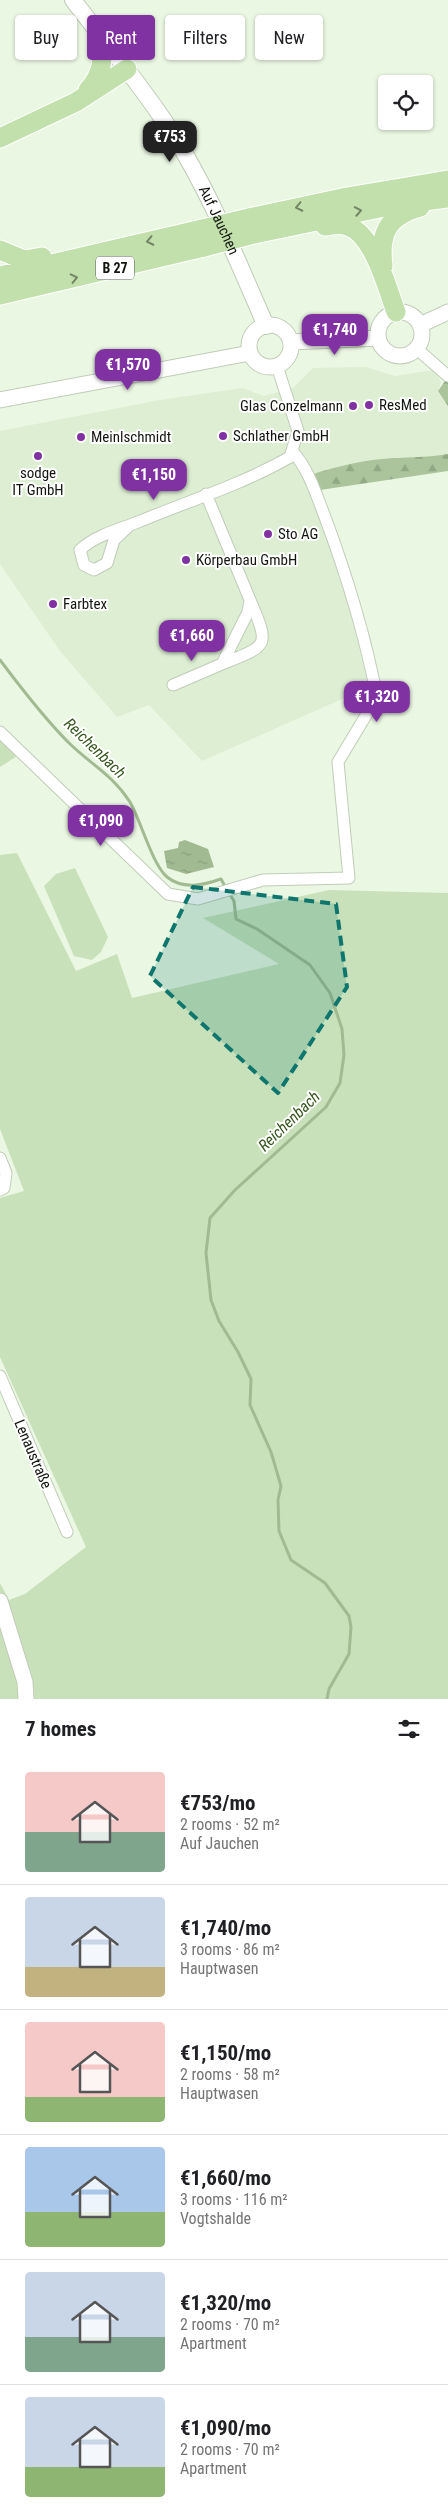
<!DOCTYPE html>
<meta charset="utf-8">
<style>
body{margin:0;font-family:"Roboto Condensed",sans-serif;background:#f2f2f2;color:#202124;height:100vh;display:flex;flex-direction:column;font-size:19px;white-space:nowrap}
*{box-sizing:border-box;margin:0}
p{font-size:16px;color:#757577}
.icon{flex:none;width:28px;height:28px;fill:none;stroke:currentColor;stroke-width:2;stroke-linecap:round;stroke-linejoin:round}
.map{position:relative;height:1699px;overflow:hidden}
.drawer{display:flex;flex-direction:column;background:#fff;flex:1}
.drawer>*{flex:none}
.guide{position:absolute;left:15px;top:15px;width:419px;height:45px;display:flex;gap:10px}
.controls{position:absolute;left:378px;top:75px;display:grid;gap:10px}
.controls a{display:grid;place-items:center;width:55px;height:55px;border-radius:5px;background:#fff;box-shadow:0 1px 4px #0004;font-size:25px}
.price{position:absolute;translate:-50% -42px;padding:0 11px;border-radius:10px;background:#8032a3;color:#fff;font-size:16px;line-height:32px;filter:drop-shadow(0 1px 2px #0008)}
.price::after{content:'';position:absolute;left:50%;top:30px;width:15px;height:11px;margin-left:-8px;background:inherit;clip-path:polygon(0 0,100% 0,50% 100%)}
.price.current{background:#222;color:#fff}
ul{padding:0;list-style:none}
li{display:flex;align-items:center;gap:15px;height:125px;padding:0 25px}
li+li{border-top:1px solid #e0e0e0}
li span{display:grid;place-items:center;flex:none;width:140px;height:100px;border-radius:5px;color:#555}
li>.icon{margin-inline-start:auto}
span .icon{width:60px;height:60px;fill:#fffc;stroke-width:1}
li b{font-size:21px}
h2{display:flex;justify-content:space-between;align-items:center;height:60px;padding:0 25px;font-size:21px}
.pill{padding:0 18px;border-radius:5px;background:#fff;box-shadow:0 1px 4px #0004;font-size:18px;line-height:45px}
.pill.current{background:#8032a3;color:#fff}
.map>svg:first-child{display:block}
.built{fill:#ddeed3}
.grass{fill:#c9e1ba}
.forest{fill:url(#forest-firs)}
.water{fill:url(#water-ripples)}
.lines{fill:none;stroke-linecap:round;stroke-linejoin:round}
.stream{stroke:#a2ba92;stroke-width:3}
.minor-casing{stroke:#c0ccb8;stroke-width:13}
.tertiary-casing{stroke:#c0ccb8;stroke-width:17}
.secondary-casing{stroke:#c0ccb8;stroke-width:18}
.trunk-casing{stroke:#fff;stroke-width:21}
.minor{stroke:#fff;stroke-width:11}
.tertiary{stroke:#fff;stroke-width:15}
.secondary{stroke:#fff;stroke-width:16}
.trunk{stroke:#c2e0ac;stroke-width:19}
.trunk-bridge-casing{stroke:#fff;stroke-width:21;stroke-linecap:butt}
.trunk-bridge{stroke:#c2e0ac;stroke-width:19}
.oneway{stroke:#738565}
.marked{fill:#0f766e;fill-opacity:0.2;stroke:#0f766e;stroke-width:4;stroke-dasharray:10 6;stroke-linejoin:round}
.poi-dot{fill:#8032a3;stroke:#fff;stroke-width:2}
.labels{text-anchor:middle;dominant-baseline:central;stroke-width:4;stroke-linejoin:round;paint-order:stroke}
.shield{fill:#fff;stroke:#595c57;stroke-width:1}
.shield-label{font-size:14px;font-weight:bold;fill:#12160f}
.street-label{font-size:15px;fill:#12160f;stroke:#fff}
.poi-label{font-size:15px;fill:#12160f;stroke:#fff;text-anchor:start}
.water-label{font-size:16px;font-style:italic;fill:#37561e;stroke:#fff}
</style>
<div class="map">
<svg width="448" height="1699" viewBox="0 0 448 1699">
<defs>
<pattern id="forest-firs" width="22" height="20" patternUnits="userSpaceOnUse" patternTransform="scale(1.25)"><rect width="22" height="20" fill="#abc49c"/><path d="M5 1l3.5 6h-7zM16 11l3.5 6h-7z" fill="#92a885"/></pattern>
<pattern id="water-ripples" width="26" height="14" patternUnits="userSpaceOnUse" patternTransform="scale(1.25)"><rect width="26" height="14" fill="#a2ba92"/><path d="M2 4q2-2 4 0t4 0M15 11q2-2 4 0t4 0" fill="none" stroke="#8a9f7d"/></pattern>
</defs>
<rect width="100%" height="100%" fill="#eaf7e2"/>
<path class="built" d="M366,367L395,376L434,370L441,382L438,391L448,406V454L422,459H381L316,473L311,479L304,481L336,557L369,687L202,761L149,705L117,717L60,651L0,564V431L160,400L243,388L264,396L293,388L313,368Z"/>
<path class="grass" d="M0,733L22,753L0,767Z
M17,853L76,971L117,954L132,998L279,964L203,918L329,890L448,893V1699H0V1583L9,1600L25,1594L86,1547L0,1357V1198L24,1191L0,1129V855Z
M75,868L108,937L101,952L92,960L74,956L44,886L56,874Z"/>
<path class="forest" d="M445,381L448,382V406L438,391Z
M448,454V471L320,490L311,479L316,473C337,467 359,461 381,459C404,457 425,458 448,454Z"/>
<path class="water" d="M185,840L208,849L214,867L186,874L167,868L164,851L178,848L179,842Z"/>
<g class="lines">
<path class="stream" d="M0,660C21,688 43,717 68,742C90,764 112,774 130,802C141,821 152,864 167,877C183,890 204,885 221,879L226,888
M229,893L234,901L236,919L257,929L310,965L330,993L342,1029L344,1055L340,1083L326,1107L235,1190L210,1218L206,1253L211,1300L219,1321L238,1352L251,1379L250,1405L271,1452L281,1486L278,1500L279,1531L291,1560L325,1583L349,1616L351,1627L349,1654L329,1689L327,1699"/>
<g class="minor-casing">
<path id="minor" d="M417,349L448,376
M206,494L250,600L248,612L222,664C269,645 270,647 250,600
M130,525L114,540L107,563L94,570L84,565L80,550C94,536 120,529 138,522C189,501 243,484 290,457L298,431L277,366
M173,685L222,664
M0,732L168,894L198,899L263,880L349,878L338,762L377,697C365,635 347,576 325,517C316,494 309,470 293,452
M0,1158L6,1173L4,1188L0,1190
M0,1376L67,1532"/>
</g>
<g class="tertiary-casing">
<path id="tertiary" d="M378 334a22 22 0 1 1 44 0a22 22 0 1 1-44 0Z
M420,325L448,312
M249 346a21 21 0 1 1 42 0a21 21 0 1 1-42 0Z
M291,342L378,338
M0,400L250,353
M0,1601L25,1682L26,1699"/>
</g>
<g class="secondary-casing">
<g id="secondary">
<path id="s1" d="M73,0C106,43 141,85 171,131C210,192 237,260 266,326"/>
</g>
</g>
<g class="trunk-casing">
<path id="trunk" d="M88,90C104,73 103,57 101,35
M0,138L76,102L127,69
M249,218L347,197L448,180
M325,226C332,225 340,223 348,226C374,235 387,288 396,312
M254,234L394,205L448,198
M0,250L24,260L42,257
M383,266C379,234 387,216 420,207
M0,276L198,230
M0,295L204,247"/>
</g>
<use href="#minor" class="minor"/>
<use href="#tertiary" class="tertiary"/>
<use href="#secondary" class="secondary"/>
<use href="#trunk" class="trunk"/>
<g class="trunk-bridge-casing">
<path id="trunk-bridge" d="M198,230L249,218
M204,247L254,234"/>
</g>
<use href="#trunk-bridge" class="trunk-bridge"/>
</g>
<defs><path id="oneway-chevron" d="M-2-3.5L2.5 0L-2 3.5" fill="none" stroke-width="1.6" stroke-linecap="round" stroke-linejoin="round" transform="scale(1.25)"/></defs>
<g class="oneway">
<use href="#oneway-chevron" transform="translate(299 207) rotate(168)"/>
<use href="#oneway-chevron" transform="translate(358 211) rotate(-11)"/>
<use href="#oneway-chevron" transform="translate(150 241) rotate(168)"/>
<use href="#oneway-chevron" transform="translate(74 278) rotate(-13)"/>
</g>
<path class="marked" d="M193,887L336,904L347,987L278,1093L150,976Z"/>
<g class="poi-dot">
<circle cx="369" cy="405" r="5"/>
<circle cx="353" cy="406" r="5"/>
<circle cx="223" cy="436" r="5"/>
<circle cx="81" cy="437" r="5"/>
<circle cx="38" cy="456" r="5"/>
<circle cx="268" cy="534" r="5"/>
<circle cx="186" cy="560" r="5"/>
<circle cx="53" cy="604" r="5"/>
</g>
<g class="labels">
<rect class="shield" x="96" y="256.5" width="38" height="23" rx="4"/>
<g class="shield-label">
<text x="115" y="268">B 27</text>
</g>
<g class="street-label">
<text stroke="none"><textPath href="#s1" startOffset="265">Auf Jauchen</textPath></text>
<text transform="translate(33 1454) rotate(67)">Lenaustraße</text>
</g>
<g class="poi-label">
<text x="379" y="405">ResMed</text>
<text x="343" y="406" text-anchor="end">Glas Conzelmann</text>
<text x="233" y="436">Schlather GmbH</text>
<text x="91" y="437">Meinlschmidt</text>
<text x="38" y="473" text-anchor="middle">sodge<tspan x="38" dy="17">IT GmbH</tspan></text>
<text x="278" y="534">Sto AG</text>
<text x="196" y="560">Körperbau GmbH</text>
<text x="63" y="604">Farbtex</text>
</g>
<g class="water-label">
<text transform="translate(95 748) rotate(44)">Reichenbach</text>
<text transform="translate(289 1121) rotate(-44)">Reichenbach</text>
</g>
</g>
</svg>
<div class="controls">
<a><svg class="icon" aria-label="locate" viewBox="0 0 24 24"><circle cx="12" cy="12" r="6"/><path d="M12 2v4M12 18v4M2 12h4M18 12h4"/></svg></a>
</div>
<b class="price current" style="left:170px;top:163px">€753</b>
<b class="price" style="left:335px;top:356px">€1,740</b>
<b class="price" style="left:128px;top:391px">€1,570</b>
<b class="price" style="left:154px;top:501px">€1,150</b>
<b class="price" style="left:192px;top:662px">€1,660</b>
<b class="price" style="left:377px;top:723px">€1,320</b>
<b class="price" style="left:101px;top:847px">€1,090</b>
<div class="guide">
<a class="pill">Buy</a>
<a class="pill current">Rent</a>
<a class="pill">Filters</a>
<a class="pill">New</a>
</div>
</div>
<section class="drawer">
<h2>7 homes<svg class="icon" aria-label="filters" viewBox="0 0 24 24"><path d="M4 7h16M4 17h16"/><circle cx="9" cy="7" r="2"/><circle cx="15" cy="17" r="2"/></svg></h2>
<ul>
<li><span style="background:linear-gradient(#f6c9c9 60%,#7fa58c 0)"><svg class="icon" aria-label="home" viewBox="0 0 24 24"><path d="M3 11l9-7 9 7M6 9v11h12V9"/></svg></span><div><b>€753/mo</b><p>2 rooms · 52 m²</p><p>Auf Jauchen</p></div></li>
<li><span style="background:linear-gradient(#c9d6e8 70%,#c2b280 0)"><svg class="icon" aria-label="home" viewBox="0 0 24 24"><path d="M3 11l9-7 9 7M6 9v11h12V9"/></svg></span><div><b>€1,740/mo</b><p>3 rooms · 86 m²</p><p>Hauptwasen</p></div></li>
<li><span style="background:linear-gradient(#f6c9c9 75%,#8fb573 0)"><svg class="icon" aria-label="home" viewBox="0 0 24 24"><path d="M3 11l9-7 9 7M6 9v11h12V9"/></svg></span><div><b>€1,150/mo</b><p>2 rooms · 58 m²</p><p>Hauptwasen</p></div></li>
<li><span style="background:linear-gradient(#a9c7e8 65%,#8fb573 0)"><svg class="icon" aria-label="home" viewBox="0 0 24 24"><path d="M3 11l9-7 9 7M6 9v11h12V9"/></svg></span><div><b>€1,660/mo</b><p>3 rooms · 116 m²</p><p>Vogtshalde</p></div></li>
<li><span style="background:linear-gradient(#c9d6e8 65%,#7fa58c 0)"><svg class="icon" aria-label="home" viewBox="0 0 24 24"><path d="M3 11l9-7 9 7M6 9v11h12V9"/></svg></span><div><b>€1,320/mo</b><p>2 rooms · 70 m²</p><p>Apartment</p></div></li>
<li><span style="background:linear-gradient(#c9d6e8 70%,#8fb573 0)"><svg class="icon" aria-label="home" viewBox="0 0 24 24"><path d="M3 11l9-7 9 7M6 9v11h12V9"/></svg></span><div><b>€1,090/mo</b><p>2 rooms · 70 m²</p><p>Apartment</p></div></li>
</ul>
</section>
